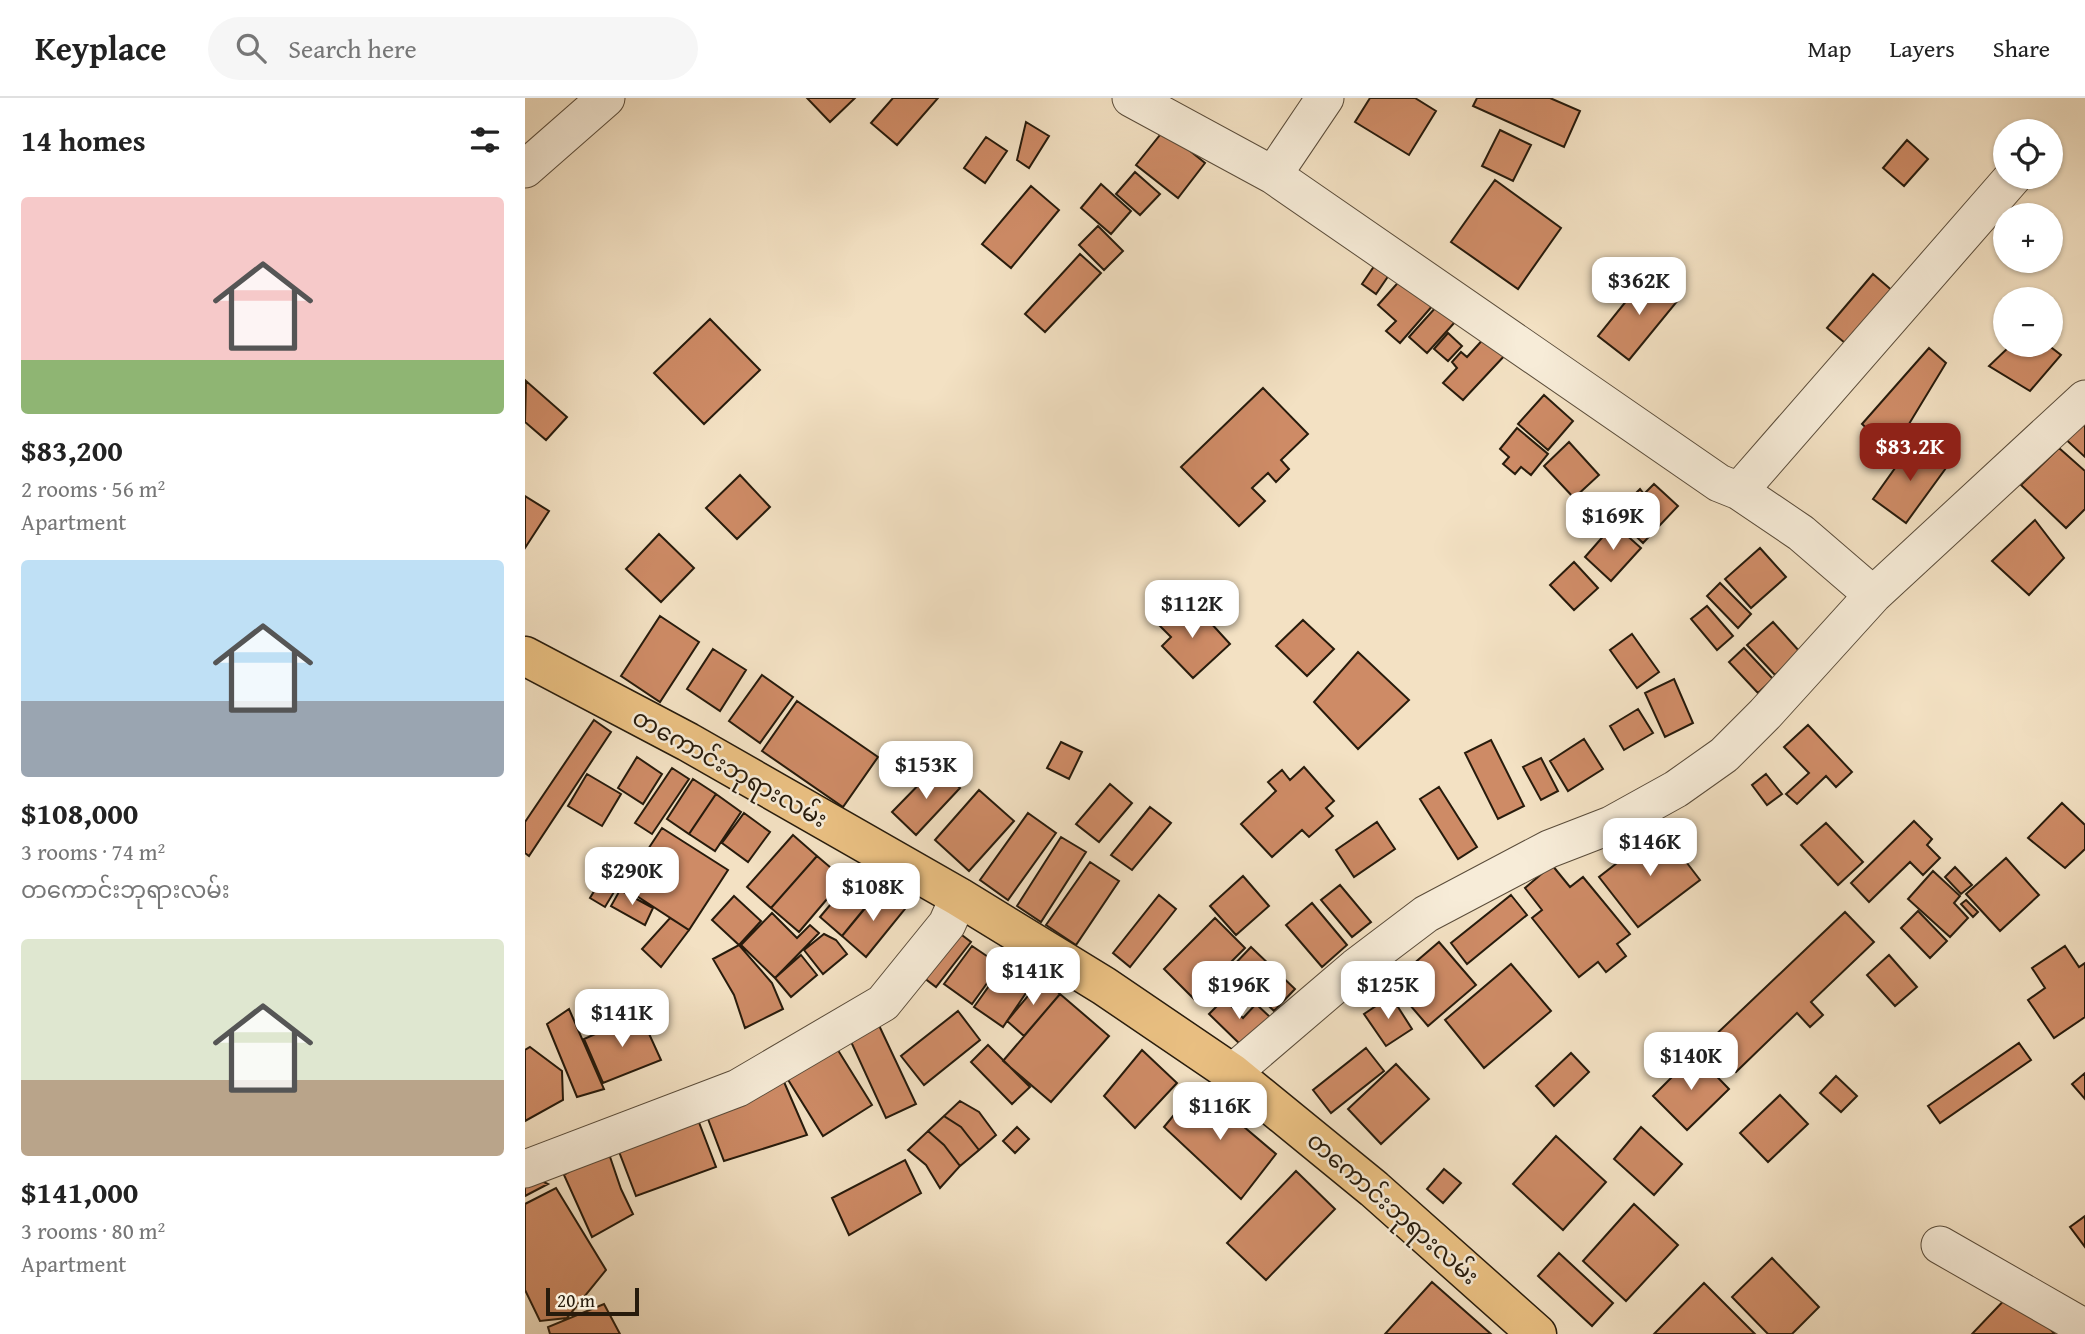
<!DOCTYPE html>
<meta charset="utf-8">
<style>
body{margin:0;font-family:"Gentium Book Plus","Noto Sans Myanmar",serif;background:#f6f6f6;color:#222;height:100vh;display:flex;flex-direction:column;font-size:26px;white-space:nowrap}
*{box-sizing:border-box;margin:0}
p{font-size:23px;color:#767676}
.icon{flex:none;width:38px;height:38px;fill:none;stroke:currentColor;stroke-width:2;stroke-linecap:round;stroke-linejoin:round}
.map{position:relative;flex:1;overflow:hidden}
.panel{display:flex;flex-direction:column;background:#fff;width:525px}
.panel>*{flex:none}
.fabs{position:absolute;left:1468px;top:21px;display:grid;gap:14px}
.fabs a{display:grid;place-items:center;width:70px;height:70px;border-radius:50%;background:#fff;box-shadow:0 2px 5px #0004;font-size:35px}
.scale{position:absolute;left:21px;bottom:18px;width:93px;box-sizing:border-box;padding-left:7px;border:4px solid #271b0c;border-top:0;font-size:19px;line-height:24px;white-space:nowrap;color:#271b0c;-webkit-text-stroke:5px #f7ecd8;paint-order:stroke}
.price{position:absolute;translate:-50% -60px;padding:0 16px;border-radius:14px;background:#fff;color:#222;font-size:23px;line-height:46px;filter:drop-shadow(0 2px 4px #0008)}
.price::after{content:'';position:absolute;left:50%;top:42px;width:21px;height:16px;margin-left:-10px;background:inherit;clip-path:polygon(0 0,100% 0,50% 100%)}
.price.selected{background:#8f2418;color:#fff}
ul{padding:0;list-style:none}
li{display:grid;align-content:center;gap:14px;height:371px;padding:0 21px}
li span{display:grid;place-items:center;height:217px;border-radius:7px;color:#555}
li>.icon{margin-inline-start:auto}
span .icon{width:126px;height:126px;fill:#fffc;stroke-width:1}
li b{font-size:30px}
h2{display:flex;justify-content:space-between;align-items:center;height:84px;padding:0 21px;font-size:30px}
header{display:flex;align-items:center;gap:42px;box-sizing:border-box;height:98px;padding:0 35px;background:#fff;border-bottom:2px solid #e0e0e0}
header strong{font-size:33px}
nav{display:flex;gap:38px;margin-inline-start:auto;font-size:24px}
.search{width:490px;height:63px;background:#f6f6f6;display:flex;align-items:center;gap:18px;box-sizing:border-box;padding:0 24px;border-radius:38px;color:#767676;font-size:26px}
main{display:flex;flex:1;min-height:0}
.map>svg:first-child{display:block}
.building{fill:#ce8b66;stroke:#271b0c;stroke-width:2}
.lines{fill:none;stroke-linecap:round;stroke-linejoin:round}
.minor-casing{stroke:#5a4c3a;stroke-width:39}
.major-casing{stroke:#271b0c;stroke-width:41}
.minor{stroke:#f7ecd8;stroke-width:37}
.major{stroke:#eac082;stroke-width:38}
.labels{text-anchor:middle;dominant-baseline:central;stroke-width:5;stroke-linejoin:round;paint-order:stroke}
.street-label{font-size:24px;fill:#271b0c;stroke:#f7ecd8}
</style>
<header>
<strong>Keyplace</strong>
<div class="search"><svg class="icon" aria-label="search" viewBox="0 0 24 24"><circle cx="10" cy="10" r="6"/><path d="M15 15l6 6"/></svg>Search here</div>
<nav><a>Map</a><a>Layers</a><a>Share</a></nav>
</header>
<main>
<section class="panel">
<h2>14 homes<svg class="icon" aria-label="filters" viewBox="0 0 24 24"><path d="M4 7h16M4 17h16"/><circle cx="9" cy="7" r="2"/><circle cx="15" cy="17" r="2"/></svg></h2>
<ul>
<li><span style="background:linear-gradient(#f6c9c9 75%,#8fb573 0)"><svg class="icon" aria-label="home" viewBox="0 0 24 24"><path d="M3 11l9-7 9 7M6 9v11h12V9"/></svg></span><div><b>$83,200</b><p>2 rooms · 56 m²</p><p>Apartment</p></div></li>
<li><span style="background:linear-gradient(#bfe0f5 65%,#9aa5b1 0)"><svg class="icon" aria-label="home" viewBox="0 0 24 24"><path d="M3 11l9-7 9 7M6 9v11h12V9"/></svg></span><div><b>$108,000</b><p>3 rooms · 74 m²</p><p>တကောင်းဘုရားလမ်း</p></div></li>
<li><span style="background:linear-gradient(#dfe7d0 65%,#b9a48a 0)"><svg class="icon" aria-label="home" viewBox="0 0 24 24"><path d="M3 11l9-7 9 7M6 9v11h12V9"/></svg></span><div><b>$141,000</b><p>3 rooms · 80 m²</p><p>Apartment</p></div></li>
</ul>
</section>
<div class="map">
<svg width="1560" height="1236" viewBox="0 0 1560 1236">
<rect width="100%" height="100%" fill="#f3e1c3"/>
<filter id="stains"><feTurbulence type="fractalNoise" baseFrequency=".00286" numOctaves="4"/><feColorMatrix values="0 0 0 0 .2 0 0 0 0 .09 0 0 0 0 .02 0 0 0 .5 -.17"/></filter>
<radialGradient id="worn" r=".72"><stop offset=".6" stop-color="#630" stop-opacity="0"/><stop offset="1" stop-color="#630" stop-opacity=".3"/></radialGradient>
<path class="building" d="M282,0H330L305,24Z
M368,0H413L372,47L346,25Z
M845,0H890L911,13L884,57L830,24Z
M952,0H1025L1055,13L1039,49L948,8Z
M501,24L524,38L504,70L492,62Z
M639,32L680,65L653,100L611,67Z
M975,32L1006,47L988,83L957,68Z
M461,39L482,53L460,85L439,70Z
M1382,42L1403,61L1379,88L1358,70Z
M610,74L635,96L615,117L591,96Z
M970,82L1036,130L993,191L926,144Z
M576,86L606,113L586,136L556,110Z
M506,88L534,112L486,170L457,146Z
M573,128L598,153L579,172L554,147Z
M555,156L576,175L520,234L500,216Z
M852,164L866,174L851,196L837,186Z
M1123,176L1154,201L1104,262L1073,238Z
M1348,176L1377,201L1332,255L1302,230Z
M879,178L909,206L875,245L861,233L871,223L853,207Z
M912,208L930,224L902,255L884,239Z
M185,221L235,272L179,326L129,275Z
M923,235L937,248L923,263L909,251Z
M962,237L982,255L938,302L918,285L932,270L927,264L936,254L942,259Z
M1486,247H1523L1536,257L1505,293L1464,268Z
M1404,250L1421,265L1367,354L1337,326Z
M1,283L42,319L21,342L0,324Z
M738,290L783,336L756,362L764,371L751,384L743,375L727,390L740,403L714,428L656,369Z
M1019,297L1048,323L1023,352L993,326Z
M1560,317V359L1535,336Z
M992,330L1023,356L1006,377L996,369L990,376L978,366L984,359L975,351Z
M1044,344L1074,377L1049,400L1019,368Z
M1388,345L1421,370L1381,425L1348,401Z
M1534,350L1560,373V411L1541,430L1496,387Z
M215,377L245,409L212,441L181,410Z
M1129,386L1153,408L1118,445L1094,422L1105,410L1100,406L1115,391L1119,396Z
M0,398L24,413L0,450Z
M1510,422L1539,460L1504,497L1467,463Z
M1089,426L1116,450L1086,483L1060,459Z
M134,436L169,470L136,504L101,471Z
M1235,450L1261,479L1226,510L1200,481Z
M1049,464L1073,490L1049,512L1025,487Z
M1195,485L1226,516L1213,530L1182,498Z
M654,507L666,520L674,512L705,546L668,580L637,548L646,539L633,526Z
M1182,508L1208,538L1192,552L1166,521Z
M135,518L174,544L135,604L96,578Z
M778,522L809,551L782,578L751,548Z
M1248,524L1275,554L1250,577L1222,547Z
M1107,536L1134,574L1112,590L1085,552Z
M1219,550L1248,581L1233,595L1204,564Z
M188,551L221,572L195,613L162,591Z
M833,554L884,602L833,651L789,604Z
M237,577L268,599L235,645L204,623Z
M1149,581L1168,625L1140,639L1120,595Z
M272,603L353,659L318,709L237,653Z
M1113,611L1128,635L1099,652L1085,628Z
M69,622L86,634L4,758L0,755V724Z
M1283,627L1327,674L1311,689L1301,678L1272,706L1261,696L1284,675L1259,649Z
M1059,641L1078,671L1043,693L1025,663Z
M966,642L999,708L973,721L940,655Z
M536,644L557,654L544,681L522,670Z
M112,659L137,676L118,706L93,690Z
M1016,660L1033,693L1016,702L998,669Z
M411,669L435,690L391,737L367,714Z
M779,669L809,703L801,710L808,718L784,739L777,732L747,759L716,726L751,693L743,684L757,672L765,682Z
M147,670L164,681L127,736L110,725Z
M62,676L96,696L77,728L43,708Z
M1241,676L1257,696L1242,707L1227,687Z
M168,681L191,696L164,736L142,721Z
M585,686L607,705L574,744L551,726Z
M914,689L952,749L933,761L895,701Z
M454,692L489,723L444,773L410,742Z
M191,696L216,714L190,753L164,736Z
M1537,705L1560,727V751L1540,770L1503,740Z
M625,709L646,725L607,772L586,757Z
M219,715L245,734L223,764L197,745Z
M503,715L531,735L483,802L455,782Z
M1389,723L1407,741L1402,747L1415,760L1398,777L1385,764L1344,804L1326,785Z
M852,724L870,751L829,779L811,752Z
M1301,725L1338,764L1313,787L1276,747Z
M137,730L203,772L164,832L98,789Z
M1136,731L1175,782L1113,829L1074,779Z
M268,737L292,758L246,810L222,789Z
M536,739L561,754L516,824L492,808Z
M292,758L319,781L274,834L246,810Z
M1481,760L1514,797L1475,833L1441,796Z
M88,762L104,769L80,809L65,800Z
M565,764L594,783L551,847L521,827Z
M1027,767L1045,789L1058,779L1105,836L1092,846L1101,858L1081,874L1073,864L1054,879L1007,820L1017,812L1000,790Z
M1430,769L1447,787L1436,796L1420,779Z
M1408,773L1435,798L1429,805L1443,820L1425,839L1383,801Z
M332,775L353,794L317,838L295,819Z
M718,778L744,808L711,837L685,808Z
M815,787L846,824L827,839L796,802Z
M356,791L380,811L341,859L317,838Z
M95,792L128,810L120,827L86,808Z
M634,797L651,811L605,869L588,855Z
M986,797L1002,817L942,866L926,845Z
M209,798L236,823L214,847L187,822Z
M1441,802L1453,814L1448,819L1436,806Z
M787,805L822,847L797,869L761,827Z
M1393,813L1422,843L1405,860L1376,830Z
M1320,814L1349,844L1286,904L1298,917L1285,929L1272,915L1211,974L1183,944Z
M247,815L272,840L285,827L294,835L250,880L216,847Z
M145,820L164,832L136,869L117,851Z
M690,820L720,850L669,901L639,871Z
M425,828L446,844L411,889L390,873Z
M299,836L311,842L322,856L298,876L279,852Z
M914,844L951,887L903,928L866,885Z
M214,847L247,885L258,911L220,930L209,897L188,861Z
M447,848L475,867L447,906L419,886Z
M1540,848L1554,869L1560,865V919L1529,940L1503,902L1520,890L1507,870Z
M726,849L770,891L749,913L705,871Z
M276,857L292,877L266,899L250,880Z
M1364,857L1392,889L1370,908L1342,877Z
M986,866L1026,913L959,970L920,922Z
M479,867L507,886L478,929L449,909Z
M517,881L535,896L499,938L482,923Z
M535,896L584,938L526,1004L478,963Z
M866,898L887,931L861,948L839,916Z
M699,901L718,920L731,906L745,919L717,948L684,916Z
M44,911L79,991L52,999L22,926Z
M433,913L455,942L399,987L376,958Z
M115,916L136,962L78,985L59,941Z
M351,921L391,1006L361,1020L322,935Z
M1494,945L1506,962L1415,1025L1403,1008Z
M463,947L505,989L487,1006L446,964Z
M5,949L37,973L38,1002L0,1023V952Z
M311,949L347,1007L298,1038L262,980Z
M841,950L859,973L806,1015L788,992Z
M617,952L652,985L610,1030L579,998Z
M1046,955L1064,974L1029,1008L1011,988Z
M1170,956L1204,991L1162,1032L1128,998Z
M871,966L904,1001L856,1046L823,1011Z
M1560,975V1001L1547,986Z
M256,977L282,1037L199,1063L180,1013Z
M1311,978L1332,998L1316,1014L1295,995Z
M672,989L751,1056L716,1101L639,1029Z
M1255,997L1283,1026L1243,1064L1215,1035Z
M435,1003L454,1014L471,1037L454,1052L436,1029L419,1018Z
M170,1014L191,1069L111,1098L93,1051Z
M419,1018L436,1029L454,1052L435,1068L419,1047L403,1033Z
M492,1029L504,1041L490,1055L478,1043Z
M1116,1029L1157,1066L1129,1097L1089,1061Z
M403,1033L419,1047L435,1068L415,1090L401,1067L383,1052Z
M1031,1038L1081,1084L1038,1132L988,1086Z
M82,1050L96,1091L108,1116L67,1139L39,1077Z
M380,1062L396,1095L324,1137L307,1100Z
M919,1071L936,1085L918,1105L902,1091Z
M771,1073L810,1111L741,1182L702,1145Z
M8,1079L23,1086L0,1098V1083Z
M31,1090L81,1172L42,1220L15,1223L0,1192V1106Z
M1109,1106L1153,1147L1101,1203L1058,1163Z
M1560,1118V1149L1545,1129Z
M1034,1155L1088,1205L1067,1228L1013,1178Z
M1247,1160L1294,1209L1267,1236H1243L1207,1199Z
M907,1184L966,1236H860Z
M1179,1185L1230,1236H1129Z
M1487,1194L1530,1236H1447Z
M79,1206L95,1236H25L23,1229Z"/>
<g class="lines">
<g class="minor-casing">
<path id="minor" d="M606,0L748,77L1194,385L1214,393L1488,79
M0,71L81,0
M748,77L800,0
M1214,393L1276,435L1348,497
M707,975L831,869L901,816L1024,751L1086,727L1151,691L1199,657L1240,616L1348,497L1560,301
M0,1071L213,990L358,905L422,826L434,799
M1415,1147L1560,1230"/>
</g>
<g class="major-casing">
<path id="major" d="M0,558L163,644L434,799L579,888L707,975L849,1091L1012,1236"/>
</g>
<use href="#minor" class="minor"/>
<use href="#major" class="major"/>
</g>
<g class="labels">
<g class="street-label">
<text transform="translate(205 670) rotate(29)">တကောင်းဘုရားလမ်း</text>
<text transform="translate(868 1110) rotate(41)">တကောင်းဘုရားလမ်း</text>
</g>
</g>
<rect width="100%" height="100%" filter="url(#stains)"/>
<rect width="100%" height="100%" fill="url(#worn)"/>
</svg>
<div class="fabs">
<a><svg class="icon" aria-label="locate" viewBox="0 0 24 24"><circle cx="12" cy="12" r="6"/><path d="M12 2v4M12 18v4M2 12h4M18 12h4"/></svg></a>
<a>+</a>
<a>−</a>
</div>
<div class="scale">20 m</div>
<b class="price" style="left:1114px;top:219px">$362K</b>
<b class="price selected" style="left:1385px;top:385px">$83.2K</b>
<b class="price" style="left:1088px;top:454px">$169K</b>
<b class="price" style="left:667px;top:542px">$112K</b>
<b class="price" style="left:401px;top:703px">$153K</b>
<b class="price" style="left:1125px;top:780px">$146K</b>
<b class="price" style="left:107px;top:809px">$290K</b>
<b class="price" style="left:348px;top:825px">$108K</b>
<b class="price" style="left:508px;top:909px">$141K</b>
<b class="price" style="left:714px;top:923px">$196K</b>
<b class="price" style="left:863px;top:923px">$125K</b>
<b class="price" style="left:97px;top:951px">$141K</b>
<b class="price" style="left:1166px;top:994px">$140K</b>
<b class="price" style="left:695px;top:1044px">$116K</b>
</div>
</main>
